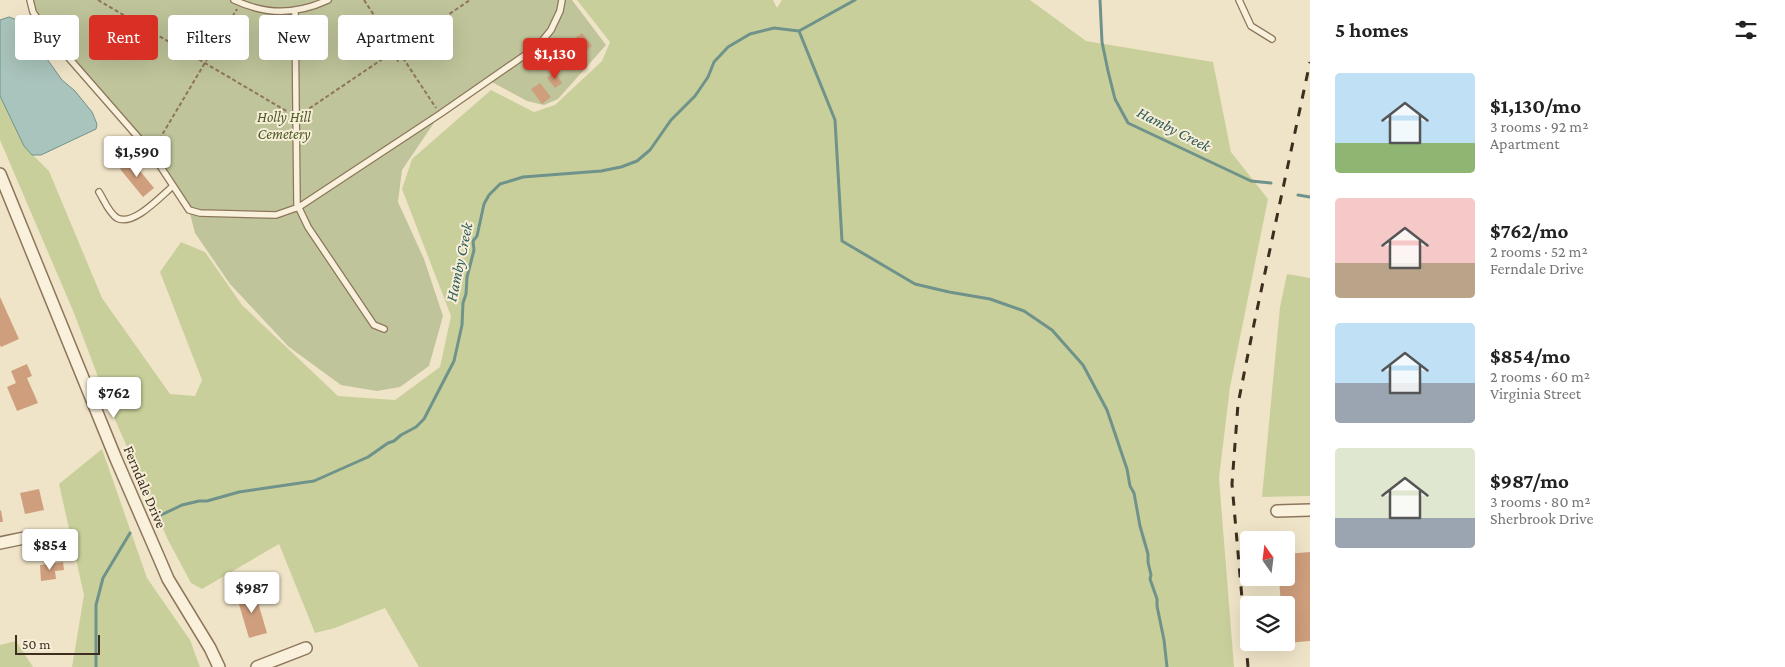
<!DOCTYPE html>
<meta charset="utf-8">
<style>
body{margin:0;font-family:"Crimson Pro",serif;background:#f2f2f2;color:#222;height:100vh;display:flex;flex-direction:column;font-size:19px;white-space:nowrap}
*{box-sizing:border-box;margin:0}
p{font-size:16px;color:#767676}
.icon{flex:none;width:28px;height:28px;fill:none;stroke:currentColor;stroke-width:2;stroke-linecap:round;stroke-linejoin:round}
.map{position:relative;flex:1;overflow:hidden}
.drawer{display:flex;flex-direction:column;background:#fff;width:475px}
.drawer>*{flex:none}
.hud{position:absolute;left:15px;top:15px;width:475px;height:45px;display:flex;gap:10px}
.needle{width:32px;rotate:346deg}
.tools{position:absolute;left:1240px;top:531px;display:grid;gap:10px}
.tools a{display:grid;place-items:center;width:55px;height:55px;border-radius:5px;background:#fff;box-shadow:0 5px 20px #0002;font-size:25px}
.scale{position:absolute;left:15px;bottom:12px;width:85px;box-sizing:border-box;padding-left:5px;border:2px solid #3d2e20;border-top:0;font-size:14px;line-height:18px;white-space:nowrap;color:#3d2e20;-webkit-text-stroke:4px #f7eed8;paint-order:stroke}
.price{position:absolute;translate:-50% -42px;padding:0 11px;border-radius:5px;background:#fff;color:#222;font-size:16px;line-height:32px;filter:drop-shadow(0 1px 2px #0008)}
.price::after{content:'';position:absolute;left:50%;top:30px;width:15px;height:11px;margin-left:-8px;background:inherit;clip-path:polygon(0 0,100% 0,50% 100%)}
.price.current{background:#d93025;color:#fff}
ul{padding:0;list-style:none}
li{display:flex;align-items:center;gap:15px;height:125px;padding:0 25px}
li span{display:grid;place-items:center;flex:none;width:140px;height:100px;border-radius:5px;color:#555}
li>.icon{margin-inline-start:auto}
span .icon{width:60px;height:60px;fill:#fffc;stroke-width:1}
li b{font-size:21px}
h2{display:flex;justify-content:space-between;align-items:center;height:60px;padding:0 25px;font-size:21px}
.tag{padding:0 18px;border-radius:5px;background:#fff;box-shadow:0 5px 20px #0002;font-size:18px;line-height:45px}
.tag.current{background:#d93025;color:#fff}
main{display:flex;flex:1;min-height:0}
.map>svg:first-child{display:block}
.green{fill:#c9cf9b}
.cemetery{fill:#bfc49a}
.water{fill:#a9c4bc;stroke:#6f938a}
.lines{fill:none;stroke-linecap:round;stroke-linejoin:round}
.stream{stroke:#6f938a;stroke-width:3}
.building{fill:#cf9f7d}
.service-casing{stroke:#8d765c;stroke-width:8}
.minor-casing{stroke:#8d765c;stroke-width:14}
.path{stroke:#8d765c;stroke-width:2;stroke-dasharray:4 2.5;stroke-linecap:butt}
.service{stroke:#faf1dc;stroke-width:5.5}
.minor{stroke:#faf1dc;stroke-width:11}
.rail{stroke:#3d2e20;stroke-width:3;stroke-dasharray:9 9;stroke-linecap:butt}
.labels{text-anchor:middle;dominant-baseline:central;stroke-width:4;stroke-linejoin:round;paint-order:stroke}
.park-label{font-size:15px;font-style:italic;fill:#4d5a26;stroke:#f7eed8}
.street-label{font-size:15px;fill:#3d2e20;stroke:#f7eed8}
.water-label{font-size:16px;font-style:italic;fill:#2f5d5a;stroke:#f7eed8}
</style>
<main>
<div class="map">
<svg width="1310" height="667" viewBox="0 0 1310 667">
<rect width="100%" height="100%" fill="#f0e4c8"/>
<path class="green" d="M577,0H773L777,8L782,0H1030L1086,41L1213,62L1231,152L1268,199L1230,387L1219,478L1234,667H419L385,608L335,628L315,633L279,544L202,589L191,583L168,540L109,406L74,313L0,140V96L24,146L49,171L102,298L170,394L195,396L202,380L160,272L181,242L205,252L242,305L338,396L395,400L440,367L451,316L402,189L412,159L491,90L534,112L555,105L602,61L610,42Z
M1287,274L1310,278V496L1262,497L1280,307Z
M102,449L147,578L190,640L200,667H72L84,595L59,484Z
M16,641L33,667H0V645Z"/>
<path class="cemetery" d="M30,0H572L606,45L558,99L544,105L527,101L490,81L440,114L402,170L398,202L424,259L443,316L429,366L400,387L377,391L341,385L289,347L230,284L195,233L189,210L167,175L47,33Z"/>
<path class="water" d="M9,17L20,21L62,80L75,91L92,112L97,124L96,129L41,155H32L24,146L0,96V20Z"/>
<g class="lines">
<path class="stream" d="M1100,0L1102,42L1108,71L1115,99L1128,123L1251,181L1271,183
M799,31L835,120L842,241L915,284L949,292L990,299L1024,311L1052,330L1083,365L1107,410L1127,469L1130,486L1134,493L1140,526L1148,554V562L1151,575L1150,579L1157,599V606L1164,640L1167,667
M1298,195L1310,197
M157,517L182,505L199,501H207L239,492L314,481L368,457L388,443L394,441L401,435L416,427L424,419L454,361L462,325L463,303L466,294L467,277L474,250L473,241L477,236L484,204L489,195L500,184L523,177L601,171L621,167L637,161L650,150L671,120L695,96L708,77L714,62L728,47L750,34L774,28L799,31L855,0
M96,667V605L103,578L130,533"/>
</g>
<path class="building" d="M582,33L592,46L563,66L553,53Z
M400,49L404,55L399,59L395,53Z
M555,72L562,83L555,88L547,78Z
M540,83L551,97L542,104L531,89Z
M131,160L154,188L143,197L120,169Z
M0,297L19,339L1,347L0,345Z
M27,364L32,376L27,378L38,403L17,411L7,387L16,383L11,371Z
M39,489L44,510L25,514L20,493Z
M1,510L3,522H0V511Z
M1310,552V641L1286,643V605H1281L1279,578H1286V554Z
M63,562L64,570L55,571L56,579L41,581L40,565Z
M254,589L267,633L249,638L236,594Z"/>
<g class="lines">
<g class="service-casing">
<path id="service" d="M30,0L33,12L47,33L151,152L189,210L200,213L276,215L299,207L440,114L538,46L551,30L560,11L562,0
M234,0C266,15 295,15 328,0
M1239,0L1251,26L1272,39
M295,10L297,204L308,227L374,325L384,329
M99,192C104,200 109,213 117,218C133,227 161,196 173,186"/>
</g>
<g class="minor-casing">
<path id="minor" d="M0,174L116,459L159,558L168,579L210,648L219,667
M1277,511L1310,510
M0,543L29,537
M257,667L306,648"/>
</g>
<path class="path" d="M98,0L288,112
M364,0L397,50
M393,52L398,61L407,55L402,47
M403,58L436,108
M304,112L470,0
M156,145L237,9"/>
<use href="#service" class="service"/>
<use href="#minor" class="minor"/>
<path class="rail" d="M1248,667L1232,484L1238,404L1254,324L1310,62"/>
</g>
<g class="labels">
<g class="park-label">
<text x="284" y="117">Holly Hill<tspan x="284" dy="17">Cemetery</tspan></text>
</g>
<g class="street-label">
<text transform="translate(145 487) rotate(67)">Ferndale Drive</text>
</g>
<g class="water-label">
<text transform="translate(1174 129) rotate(27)">Hamby Creek</text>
<text transform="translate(459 262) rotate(-78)">Hamby Creek</text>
</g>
</g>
</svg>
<div class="tools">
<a><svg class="needle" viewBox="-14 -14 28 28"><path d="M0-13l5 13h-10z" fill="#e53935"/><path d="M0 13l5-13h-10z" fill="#767676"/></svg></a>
<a><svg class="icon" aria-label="layers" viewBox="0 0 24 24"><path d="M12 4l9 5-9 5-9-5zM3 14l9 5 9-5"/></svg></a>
</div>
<div class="scale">50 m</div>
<b class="price current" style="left:555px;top:80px">$1,130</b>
<b class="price" style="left:137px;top:178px">$1,590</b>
<b class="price" style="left:114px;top:419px">$762</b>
<b class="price" style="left:50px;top:571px">$854</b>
<b class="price" style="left:252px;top:614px">$987</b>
<div class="hud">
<a class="tag">Buy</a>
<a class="tag current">Rent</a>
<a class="tag">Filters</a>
<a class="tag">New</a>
<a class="tag">Apartment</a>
</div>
</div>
<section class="drawer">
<h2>5 homes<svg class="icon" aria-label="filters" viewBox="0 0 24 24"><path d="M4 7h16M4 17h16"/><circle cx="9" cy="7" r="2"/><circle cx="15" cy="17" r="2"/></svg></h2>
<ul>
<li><span style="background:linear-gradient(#bfe0f5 70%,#8fb573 0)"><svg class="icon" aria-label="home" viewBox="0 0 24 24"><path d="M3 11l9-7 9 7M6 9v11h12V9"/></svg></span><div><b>$1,130/mo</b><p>3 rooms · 92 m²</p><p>Apartment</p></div></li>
<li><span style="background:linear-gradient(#f6c9c9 65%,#b9a48a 0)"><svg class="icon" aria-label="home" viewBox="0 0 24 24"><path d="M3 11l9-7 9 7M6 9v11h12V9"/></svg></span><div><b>$762/mo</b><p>2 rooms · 52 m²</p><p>Ferndale Drive</p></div></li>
<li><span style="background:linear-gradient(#bfe0f5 60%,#9aa5b1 0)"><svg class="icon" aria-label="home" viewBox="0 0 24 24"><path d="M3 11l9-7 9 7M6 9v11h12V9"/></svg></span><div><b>$854/mo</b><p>2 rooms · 60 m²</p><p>Virginia Street</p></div></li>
<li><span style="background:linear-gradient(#dfe7d0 70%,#9aa5b1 0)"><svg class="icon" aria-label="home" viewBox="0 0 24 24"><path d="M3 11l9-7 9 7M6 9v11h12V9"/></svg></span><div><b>$987/mo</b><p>3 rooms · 80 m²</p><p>Sherbrook Drive</p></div></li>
</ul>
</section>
</main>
